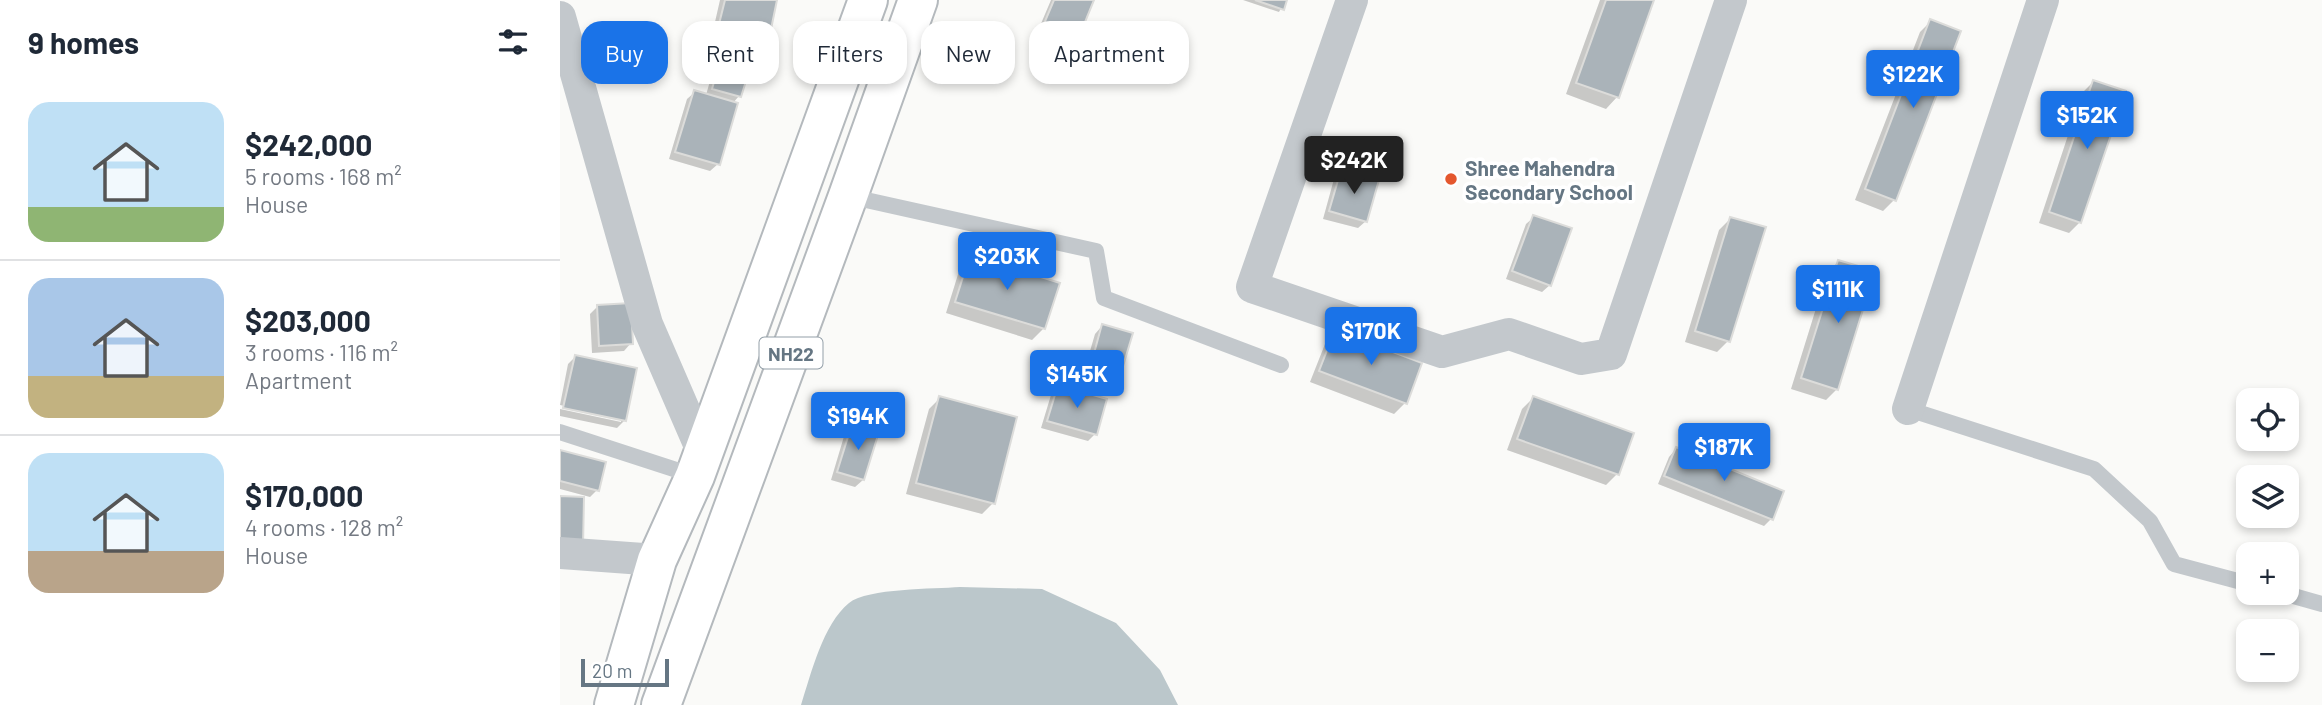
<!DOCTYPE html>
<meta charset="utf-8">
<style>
body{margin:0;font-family:Barlow,sans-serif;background:#f6f6f7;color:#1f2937;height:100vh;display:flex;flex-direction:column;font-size:26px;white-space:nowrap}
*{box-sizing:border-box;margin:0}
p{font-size:23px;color:#747a83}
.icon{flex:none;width:38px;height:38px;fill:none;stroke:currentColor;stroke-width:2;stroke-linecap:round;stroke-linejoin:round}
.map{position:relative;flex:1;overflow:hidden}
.panel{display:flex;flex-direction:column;background:#fff;width:560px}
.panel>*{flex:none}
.top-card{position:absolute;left:21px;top:21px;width:665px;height:63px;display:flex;gap:14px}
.fabs{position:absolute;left:1676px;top:388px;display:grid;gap:14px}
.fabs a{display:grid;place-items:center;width:63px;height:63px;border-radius:14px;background:#fff;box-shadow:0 4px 10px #0003;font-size:35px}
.scale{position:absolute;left:21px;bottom:18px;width:88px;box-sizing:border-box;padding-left:7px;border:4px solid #657683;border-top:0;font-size:19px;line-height:24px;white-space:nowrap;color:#657683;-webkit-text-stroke:5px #fff;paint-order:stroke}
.price{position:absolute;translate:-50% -60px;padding:0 16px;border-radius:7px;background:#1a73e8;color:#fff;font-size:23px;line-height:46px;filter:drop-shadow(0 2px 4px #0008)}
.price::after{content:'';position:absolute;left:50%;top:42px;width:21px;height:16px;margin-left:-10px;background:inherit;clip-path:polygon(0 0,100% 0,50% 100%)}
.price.active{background:#222;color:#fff}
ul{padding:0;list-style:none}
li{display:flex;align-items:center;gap:21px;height:175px;padding:0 28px}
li+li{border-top:2px solid #e0e1e3}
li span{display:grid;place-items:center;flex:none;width:196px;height:140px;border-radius:21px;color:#555}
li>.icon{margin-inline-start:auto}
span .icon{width:84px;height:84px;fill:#fffc;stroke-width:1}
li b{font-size:30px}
h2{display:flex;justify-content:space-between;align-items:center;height:84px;padding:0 28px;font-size:30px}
.chip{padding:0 24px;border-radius:21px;background:#fff;box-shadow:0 4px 10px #0003;font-size:24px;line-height:63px}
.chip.active{background:#1a73e8;color:#fff}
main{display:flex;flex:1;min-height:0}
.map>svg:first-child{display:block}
.water{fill:#bbc7cb}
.shadow{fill:#0003}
.building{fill:#aab3b9;stroke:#dcdcda;stroke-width:2}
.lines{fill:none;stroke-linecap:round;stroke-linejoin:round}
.trunk-casing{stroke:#b4b9bd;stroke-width:42}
.service{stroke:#c3c8cc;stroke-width:16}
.minor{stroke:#c3c8cc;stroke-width:32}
.trunk{stroke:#fff;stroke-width:38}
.poi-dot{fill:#e4572e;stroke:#fff;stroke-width:2.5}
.labels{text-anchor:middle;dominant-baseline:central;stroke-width:7;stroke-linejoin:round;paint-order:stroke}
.shield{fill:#fff;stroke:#939fa8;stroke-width:2}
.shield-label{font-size:19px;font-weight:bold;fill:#657683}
.poi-label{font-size:21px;font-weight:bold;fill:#657683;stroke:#fff;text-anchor:start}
</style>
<main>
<section class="panel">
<h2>9 homes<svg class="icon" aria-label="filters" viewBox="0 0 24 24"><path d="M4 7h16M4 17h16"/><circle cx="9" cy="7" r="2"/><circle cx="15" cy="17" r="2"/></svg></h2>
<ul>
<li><span style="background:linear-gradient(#bfe0f5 75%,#8fb573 0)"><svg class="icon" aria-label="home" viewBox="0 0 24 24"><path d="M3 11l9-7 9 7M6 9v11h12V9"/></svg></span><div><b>$242,000</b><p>5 rooms · 168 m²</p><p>House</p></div></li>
<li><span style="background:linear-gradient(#a9c7e8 70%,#c2b280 0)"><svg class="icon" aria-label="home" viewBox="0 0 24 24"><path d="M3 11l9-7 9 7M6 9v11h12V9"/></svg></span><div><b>$203,000</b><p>3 rooms · 116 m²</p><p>Apartment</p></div></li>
<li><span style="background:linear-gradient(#bfe0f5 70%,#b9a48a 0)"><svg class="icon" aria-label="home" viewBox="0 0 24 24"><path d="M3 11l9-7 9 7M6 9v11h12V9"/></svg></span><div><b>$170,000</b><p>4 rooms · 128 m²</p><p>House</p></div></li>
</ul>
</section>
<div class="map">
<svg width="1762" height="705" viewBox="0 0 1762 705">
<rect width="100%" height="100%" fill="#fafaf8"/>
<path class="water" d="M400,587L482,589L556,623L600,670L618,705H241C251,674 263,624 289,603C308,588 374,589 400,587Z"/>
<path class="shadow" d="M160,0H216L207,38L200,46L152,35Z
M491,0H532L508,58L501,65L469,52Z
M683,0H725L719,12Z
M1040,0H1092L1057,97L1046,109L1006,94Z
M1371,21L1334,200L1323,211L1295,200L1360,32Z
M166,45L179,96L173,103L158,164L150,171L109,159L127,99L135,92L146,95L158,53Z
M1533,82L1520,222L1509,233L1479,223L1522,93Z
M781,172L806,221L798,228L763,219L774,179Z
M974,217L990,285L982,292L946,279L966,224Z
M1170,219L1168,341L1157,352L1125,342L1159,230Z
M411,257L498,284L483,329L472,340L386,313L400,268Z
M1278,262L1277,389L1266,400L1231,389L1267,273Z
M37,307L71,343L64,351L32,353L30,314Z
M542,326L559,375L551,383L523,375L535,334Z
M776,332L845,403L834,414L750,382L765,344Z
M15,357L65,420L57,428L0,416V409L61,422V418L0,405L8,364Z
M498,387L535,434L528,441L481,428L491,395Z
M380,398L433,503L422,514L346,494L369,409Z
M973,398L1057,474L1046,485L947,450L962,409Z
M292,426L303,480L295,487L271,480L285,433Z
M1116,449L1211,519L1204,526L1098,484L1109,457Z
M0,451L37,490L30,497L0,489Z"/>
<path class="building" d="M165,0H217L209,39L158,28Z
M494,0H534L510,59L475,45Z
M695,0H727L724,10Z
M1046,0H1094L1059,98L1016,83Z
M1370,19L1401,31L1336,201L1305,189Z
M165,43L195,52L181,97L152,89Z
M1533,80L1566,91L1521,223L1489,212Z
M134,90L178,103L160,165L115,152Z
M781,170L819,180L807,222L769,211Z
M973,215L1012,228L991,286L952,271Z
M1170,217L1206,227L1170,342L1135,331Z
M410,255L500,283L485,329L395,302Z
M1278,260L1315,271L1278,390L1241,378Z
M71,303L73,344L39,346L37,305Z
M542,324L573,333L560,376L530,368Z
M775,330L862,363L847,404L759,371Z
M15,355L77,368L66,421L3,408Z
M498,385L547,399L537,435L487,421Z
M379,396L457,417L435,504L356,483Z
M973,396L1074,433L1059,475L957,439Z
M292,424L319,432L304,480L277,472Z
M1116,447L1224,491L1213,520L1104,476Z
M0,450L46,462L39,491L0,481Z
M0,496L24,497L23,547H0Z"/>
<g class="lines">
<g class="trunk-casing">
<path id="trunk" d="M54,705L97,560L135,476L308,0
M101,705L288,196L358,0"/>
</g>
<path class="service" d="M288,196L536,251L544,298L721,365
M1348,409L1534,469L1590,521L1614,564L1689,584
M0,432L135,476
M1723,593L1762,604"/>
<path class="minor" d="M792,0L692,287L882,352L949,334L1021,359L1051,354L1171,0
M0,17L87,324L142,451
M1348,409L1483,0
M0,553L97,560"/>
<use href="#trunk" class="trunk"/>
</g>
<circle class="poi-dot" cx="891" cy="179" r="7"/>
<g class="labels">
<rect class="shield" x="199.5" y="337.5" width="63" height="31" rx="5"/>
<g class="shield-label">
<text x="231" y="353">NH22</text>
</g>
<g class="poi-label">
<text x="905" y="167">Shree Mahendra<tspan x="905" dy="24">Secondary School</tspan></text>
</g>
</g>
</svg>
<div class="fabs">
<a><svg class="icon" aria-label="locate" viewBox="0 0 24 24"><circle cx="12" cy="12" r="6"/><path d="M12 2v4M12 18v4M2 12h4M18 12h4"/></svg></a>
<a><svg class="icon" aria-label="layers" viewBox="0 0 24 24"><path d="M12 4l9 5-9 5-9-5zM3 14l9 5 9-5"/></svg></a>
<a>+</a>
<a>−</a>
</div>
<div class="scale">20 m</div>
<b class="price" style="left:1353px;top:110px">$122K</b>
<b class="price" style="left:1527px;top:151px">$152K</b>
<b class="price active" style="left:794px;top:196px">$242K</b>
<b class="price" style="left:447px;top:292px">$203K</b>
<b class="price" style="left:1278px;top:325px">$111K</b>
<b class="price" style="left:811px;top:367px">$170K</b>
<b class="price" style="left:517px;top:410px">$145K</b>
<b class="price" style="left:298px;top:452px">$194K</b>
<b class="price" style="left:1164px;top:483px">$187K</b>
<div class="top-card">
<a class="chip active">Buy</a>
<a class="chip">Rent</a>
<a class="chip">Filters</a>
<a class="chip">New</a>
<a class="chip">Apartment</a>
</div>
</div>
</main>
